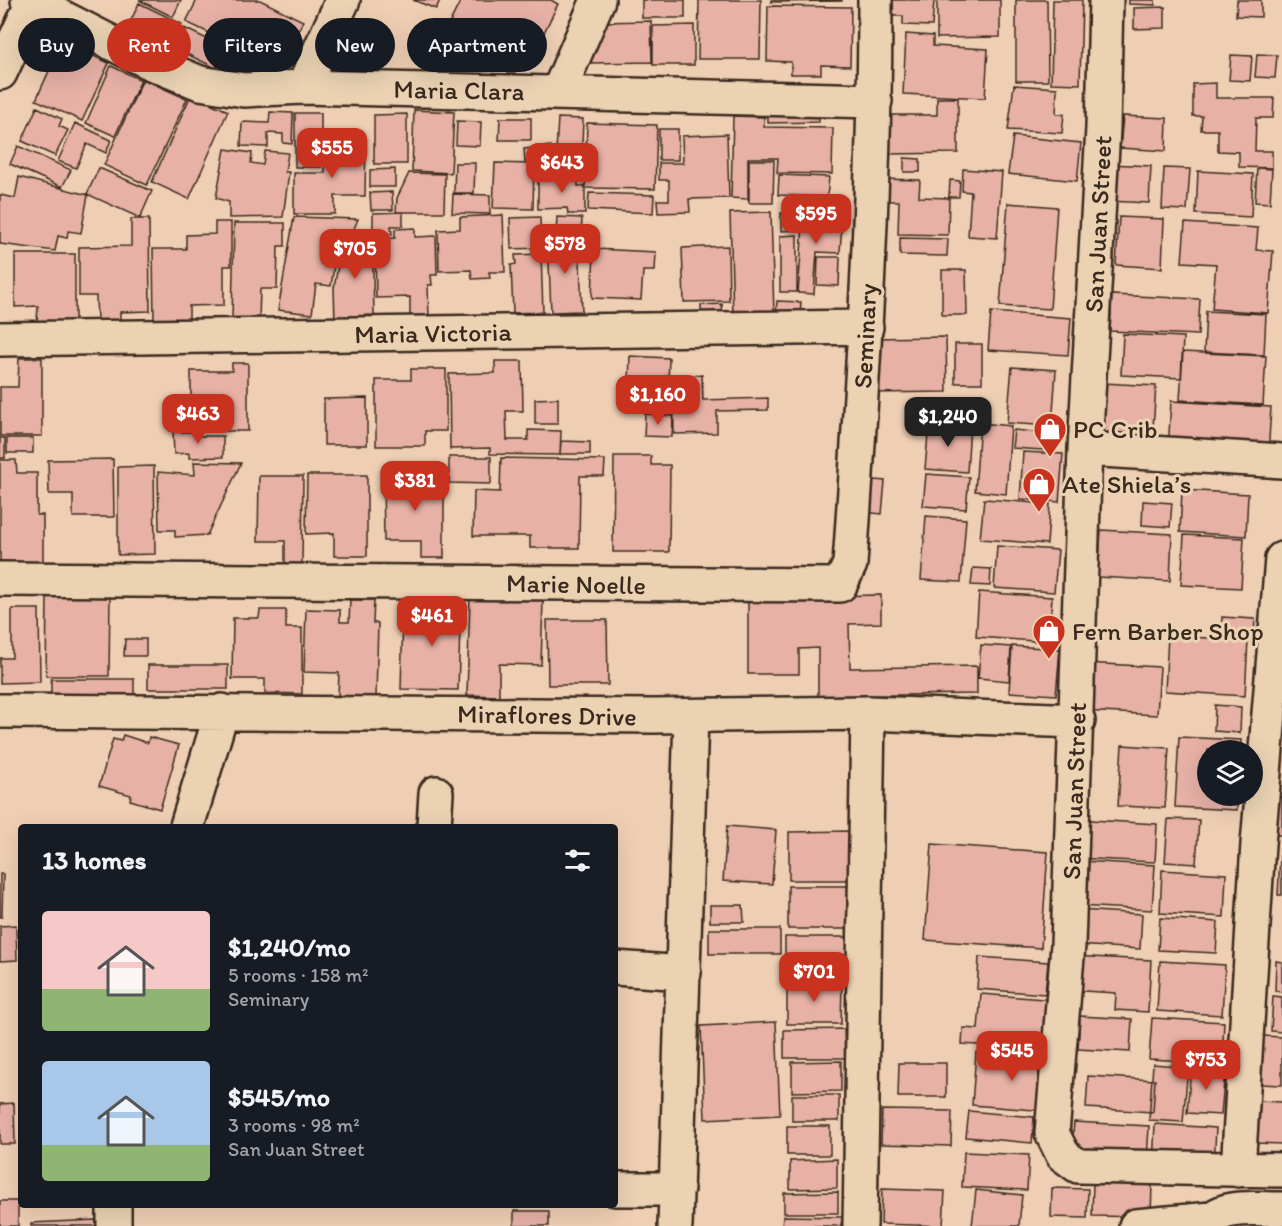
<!DOCTYPE html>
<meta charset="utf-8">
<style>
body{margin:0;font-family:Itim,sans-serif;background:#242831;color:#f1f3f6;height:100vh;display:flex;flex-direction:column;font-size:22px;white-space:nowrap}
*{box-sizing:border-box;margin:0}
p{font-size:20px;color:#9ea1a6}
.icon{flex:none;width:33px;height:33px;fill:none;stroke:currentColor;stroke-width:2;stroke-linecap:round;stroke-linejoin:round}
.map{position:relative;flex:1;overflow:hidden}
.panel{position:absolute;left:18px;top:824px;width:600px;height:384px;display:flex;flex-direction:column;background:#171b24;border-radius:6px;box-shadow:0 6px 24px #0002}
.panel>*{flex:none}
.top-card{position:absolute;left:18px;top:18px;width:600px;height:54px;display:flex;gap:12px}
.fabs{position:absolute;left:1197px;top:740px;display:grid;gap:12px}
.fabs a{display:grid;place-items:center;width:66px;height:66px;border-radius:50%;background:#171b24;box-shadow:0 6px 24px #0002;font-size:30px}
.price{position:absolute;translate:-50% -51px;padding:0 14px;border-radius:12px;background:#c8321e;color:#fff;font-size:20px;line-height:39px;filter:drop-shadow(0 2px 3px #0008)}
.price::after{content:'';position:absolute;left:50%;top:36px;width:18px;height:14px;margin-left:-9px;background:inherit;clip-path:polygon(0 0,100% 0,50% 100%)}
.price.current{background:#222;color:#fff}
ul{padding:0;list-style:none}
li{display:flex;align-items:center;gap:18px;height:150px;padding:0 24px}
li span{display:grid;place-items:center;flex:none;width:168px;height:120px;border-radius:6px;color:#555}
li>.icon{margin-inline-start:auto}
span .icon{width:72px;height:72px;fill:#fffc;stroke-width:1}
li b{font-size:26px}
h2{display:flex;justify-content:space-between;align-items:center;height:72px;padding:0 24px;font-size:26px}
.chip{padding:0 21px;border-radius:27px;background:#171b24;box-shadow:0 6px 24px #0002;font-size:21px;line-height:54px}
.chip.current{background:#c8321e;color:#fff}
.map>svg:first-child{display:block}
.building{fill:#e7b1a6;stroke:#3b2a1e;stroke-width:1.5}
.lines{fill:none;stroke-linecap:round;stroke-linejoin:round}
.minor-casing{stroke:#3b2a1e;stroke-width:38}
.minor{stroke:#ebd2b3;stroke-width:33}
.labels{text-anchor:middle;dominant-baseline:central;stroke-width:6;stroke-linejoin:round;paint-order:stroke}
.street-label{font-size:26px;fill:#3b2a1e;stroke:#ebd2b3}
.poi-label{font-size:26px;fill:#3b2a1e;stroke:#ebd2b3;text-anchor:start}
</style>
<div class="map">
<svg width="1282" height="1226" viewBox="0 0 1282 1226">
<rect width="100%" height="100%" fill="#efcfb4"/>
<filter id="ink" filterUnits="userSpaceOnUse"><feTurbulence type="fractalNoise" baseFrequency=".0167" numOctaves="2"/><feDisplacementMap in="SourceGraphic" scale="12" xChannelSelector="R" yChannelSelector="G"/><feConvolveMatrix kernelMatrix="1 2 1 2 8 2 1 2 1" color-interpolation-filters="sRGB"/></filter>
<g filter="url(#ink)">
<path class="building" d="M139,0H181L173,17Z
M197,0H260L303,21L285,59L272,52L268,61L186,22Z
M413,0H440L436,9Z
M461,0H551L558,4L530,61L502,48L494,64L467,51L476,35L450,22Z
M642,0H685V18H642Z
M699,0H761L760,59H698Z
M771,0H842V1L771,2Z
M892,0H934L932,26L903,25V16H891Z
M937,0H1000V37L937,38Z
M1016,0H1047L1048,81H1016Z
M1053,0H1082L1080,84L1051,83Z
M1129,0H1155V5L1129,4Z
M1237,0H1261V17L1236,16Z
M139,3L182,24L171,48L128,27Z
M768,6L851,7L850,66L821,65V74H791V62L767,61Z
M1165,7V28L1134,29V8Z
M651,21L652,62L591,63L590,38L600,22Z
M694,25V65H653V26Z
M184,28L226,48L216,68L174,48Z
M906,34L933,36V46L988,49L985,98L903,94Z
M62,42L109,63L82,121L36,100Z
M231,50L250,59L243,74L224,65Z
M1257,54L1277,55L1275,78L1255,77Z
M1231,55L1252,56L1250,81L1229,80Z
M111,66L141,80L115,136L86,123Z
M143,79L187,99L147,185L104,165Z
M1216,83V98H1274L1273,118H1256L1255,151H1272V168L1239,167V152L1218,151V130H1201L1202,116H1193V84Z
M1014,85L1057,88L1056,114H1064L1062,133L1008,130Z
M191,95L228,111L189,199L152,182Z
M937,98H958V153L888,154V115H937Z
M37,107L62,119L59,126L68,130L55,156L22,141Z
M414,110L454,112L451,173L412,171Z
M819,110V122L768,123V111Z
M270,112L293,113L292,144L283,143V134L268,133V147L241,146L242,122L269,123Z
M295,113H321V167H295Z
M407,114V164H374V115Z
M733,116L764,117V127L833,128L832,174L777,173L778,158H748V199L731,198Z
M1123,116L1167,118L1166,151L1120,148Z
M500,118H531V140H499Z
M558,118L583,119L581,170L555,169Z
M457,121L481,122L480,146L456,145Z
M75,123L111,140L106,153L87,144L76,168L58,161Z
M587,123L657,125L655,189L585,188Z
M659,129H678V160H659Z
M727,134L729,198L689,199L690,212L658,213L657,200H669V180H659V163H683L682,136Z
M1013,136L1081,143L1077,181L1008,174Z
M366,140L365,196H335V214H294V173H325V141Z
M18,146L71,170L62,187L10,164Z
M551,146L552,159L525,162L524,149Z
M225,149L252,153L251,163L263,165L265,151L288,153L285,172H289L283,217L229,218V202L216,198Z
M904,158L920,159V172H904Z
M749,160H774L773,203H749Z
M455,163H475L474,193H454Z
M495,163L534,164L533,209L493,208Z
M1110,164L1151,166L1149,203L1108,201Z
M99,168L152,191L140,218L87,194Z
M1164,168L1190,169L1187,210L1162,209Z
M1257,168L1272,169L1270,203L1255,202Z
M395,169V187H370V170Z
M963,169L1002,172L997,238L968,236L971,192L962,191Z
M1198,171L1253,174L1251,217L1196,214Z
M409,173L445,174L444,212H396L397,198Z
M779,175L829,177L827,197L778,195Z
M19,177L88,195L81,233L68,231L67,238L58,236L55,251L0,244V195L15,198Z
M538,177H578V186H585V214H568L567,208L538,209Z
M879,179L920,180L919,197L949,198L948,235L898,234L899,201H879Z
M950,180L960,181L959,197H949Z
M392,192L393,210H371L370,193Z
M589,193L654,195L653,213L588,210Z
M453,194L490,195V214L452,213Z
M805,199H815L814,219L842,220L840,253L817,252L814,294L798,293Z
M817,200L841,201L840,220L816,218Z
M1008,203L1057,207L1050,309L1000,306Z
M403,212V226H391L392,234L373,235V213Z
M771,212L774,315L733,317L730,213Z
M781,213L797,214L796,230L781,231Z
M503,215L505,272H489L490,278L472,279L471,270L439,271L438,230L460,229V217Z
M294,217L358,219L352,234L339,232L331,286L316,284L312,314L278,310Z
M540,217L541,248L511,249L510,218Z
M557,217L582,218L581,235L556,233Z
M1119,217L1164,219L1162,268L1116,265Z
M131,219H149L150,311L120,312V322H97L96,296H79V247L131,246Z
M215,222H231V266H224V305L189,306V321H154L153,249H186V235L215,234Z
M234,223H285V246H278L277,289H260L259,320H232Z
M1185,223L1258,228L1256,250L1273,251L1268,313L1212,309L1216,264L1182,262Z
M415,228V237L436,236L437,275H431L432,285H428L429,320H410V297L376,298L375,239L395,238V229Z
M372,233L374,315L352,316V322H335L334,288L342,244H355V234Z
M797,235V292H780V236Z
M579,238L582,311L551,312L548,239Z
M900,238L948,239L947,256L900,255Z
M728,246L729,301L684,302L682,248Z
M594,249L656,252L655,271H643L641,300L592,298Z
M15,254H75V321H37L38,306L15,307Z
M541,254L543,312L513,313L511,265L516,264L515,255Z
M818,257H840L839,286L817,285Z
M942,270H966L967,315H942Z
M1112,295L1200,299L1198,335L1110,331Z
M777,301L801,302L800,316L776,315Z
M722,304L723,317L701,318V305Z
M1206,311L1266,314L1264,355L1204,352Z
M991,312L1071,318L1068,355L988,350Z
M1123,334L1183,337L1181,378L1121,375Z
M946,337L947,392L870,393V338Z
M955,344H982V383H955Z
M1183,352L1266,356L1263,405L1180,400Z
M630,356L669,358L667,410L628,409Z
M19,358H42V436H0V387H18Z
M495,361H522L523,411H506L507,440H528V430L561,431L560,455L490,454V448L450,449L449,374L495,373Z
M232,363H248V431H210L209,427H191V371H232Z
M1012,367L1056,370L1052,426L1007,423Z
M411,369H446V431H425V446H376V380H411Z
M702,375L703,400L768,398V410L717,411V433L674,434L673,376Z
M1103,383L1156,386L1152,443L1099,440Z
M367,398V445H324V399Z
M558,398V424H535V399Z
M1171,401L1271,407L1268,456L1168,450Z
M645,414L673,416L672,437L644,436Z
M929,423L970,426L967,472L925,469Z
M980,423L1011,426L1006,494L975,491Z
M1014,430L1044,433L1043,450L1012,448Z
M173,432H199V436H223V457L189,458V453L174,454Z
M0,438H5V458H0Z
M7,438H33V453H7Z
M561,441L590,442V454H560Z
M1023,452L1063,454L1059,502L1020,499Z
M614,456H651V465H670L669,552H613Z
M449,457H491V484L449,483Z
M501,458L605,460L604,476H580L579,548H530V536H473L474,491L500,492Z
M113,459L114,517H73V494H49L48,460Z
M0,460H16L17,473H37V515H43V564H0Z
M194,462L241,463L207,535L175,537V530H159L158,472L195,475Z
M154,466L155,554L118,555V467Z
M926,474L969,477L966,509L923,506Z
M307,475H367V556H334V533L306,534Z
M259,476H303L302,564H285V541H258Z
M383,476H444V558H421V541H384Z
M866,479L885,481L882,514L863,512Z
M1182,490L1248,494L1246,536L1180,532Z
M984,499L1050,504L1047,544L980,539Z
M1143,501L1172,503L1170,527L1142,525Z
M926,516L966,519L961,582L921,580Z
M1101,530L1172,534L1170,581L1098,577Z
M1184,535L1244,538L1241,588L1181,585Z
M997,546L1058,550L1054,592L994,588Z
M973,568L991,569L990,586L971,585Z
M979,592L1052,597L1049,642L976,637Z
M435,595L461,596L458,690L401,689L403,613L434,614Z
M881,595V623L849,624L850,668L977,666V694L818,696V648L799,649V674H748V597Z
M47,596H110L109,676H46Z
M470,597L543,599L541,665L499,664V696L467,695Z
M350,600H374L373,623H378L376,697L338,696L339,673L304,672L306,609L340,610V622H349Z
M12,609H39L40,682L0,683V658H12Z
M260,610H286V628H302V694L265,693V679H232L233,618H259Z
M1222,617L1255,619L1254,634L1221,632Z
M547,620H607L608,685H548Z
M1168,636L1248,640L1245,696L1165,691Z
M125,639H146V656H124Z
M981,645L1011,647L1009,681L978,678Z
M1012,646L1060,649L1056,695L1009,692Z
M1085,663L1160,667L1157,715L1083,711Z
M148,665H228V689H148Z
M51,679H134V697H51Z
M1215,705L1241,707L1240,733L1214,731Z
M123,735L148,743L149,737L179,745L160,809L130,800L131,795L99,786L113,739L121,741Z
M1179,737L1241,740L1240,750H1208V795H1238L1237,810L1175,807Z
M1122,745L1169,748L1165,808L1118,806Z
M1273,792L1282,793V835H1271Z
M1075,819L1157,824L1155,862L1073,858Z
M1168,819L1199,820L1196,864L1165,862Z
M727,826L776,830L772,884L723,881Z
M852,831V880H789V832Z
M932,844L1048,852L1041,948L925,940Z
M1280,856H1282V895H1278Z
M1080,861L1155,865L1152,910L1077,906Z
M1162,870L1226,874L1224,917L1160,913Z
M0,874H3L2,917H0Z
M788,886H849L848,929H788Z
M710,905H743L744,922H710Z
M1078,910L1142,914L1140,949L1076,945Z
M1160,918L1218,922L1216,953L1158,950Z
M16,925L17,960L0,961V926Z
M709,929H780V954H709Z
M785,937H847V973L785,974Z
M1070,956L1151,960L1148,1012L1115,1010L1116,993L1068,990Z
M979,957L1048,962L1045,994L977,989Z
M1160,961L1225,965L1222,1015L1157,1011Z
M1276,961L1282,962V992L1275,991Z
M842,982L841,1024H787V983Z
M981,994L1056,1000L1052,1050L962,1044L963,1028L978,1029Z
M1273,996L1282,997V1032L1271,1031Z
M1080,1016L1132,1019L1130,1052L1078,1049Z
M1152,1018L1224,1022L1222,1063L1149,1059Z
M776,1022L780,1115L705,1119L701,1026Z
M844,1029L845,1058H784V1030Z
M1262,1036L1282,1037V1085L1259,1084Z
M976,1052L1052,1058L1048,1111L972,1105Z
M841,1061V1091L792,1092V1062Z
M899,1063H946V1097H898Z
M1153,1064L1188,1067L1183,1122L1149,1120Z
M1191,1067L1225,1070L1221,1115L1187,1113Z
M1088,1076L1155,1080L1153,1112L1086,1108Z
M792,1095H839V1121H792Z
M1257,1101L1282,1102V1144L1257,1143Z
M14,1103L15,1144H0V1104Z
M882,1110L952,1111L951,1146L881,1144Z
M969,1111L1034,1117L1032,1143L966,1137Z
M1074,1122L1149,1126L1147,1161L1071,1157Z
M1155,1124L1216,1128L1214,1167L1153,1164Z
M787,1126H830V1155H787Z
M964,1152L1029,1155L1027,1190L962,1187Z
M837,1159V1188L790,1189V1161Z
M1093,1181L1152,1183L1151,1217L1092,1216Z
M1052,1188L1088,1189L1087,1218L1051,1217Z
M882,1189L945,1191L943,1226L881,1224Z
M976,1190L1022,1195L1019,1226H972Z
M838,1192V1213H784V1193Z
M0,1201H18V1226H0Z
M514,1211H549V1226H514Z
M783,1216L842,1217L841,1226H782Z
M96,1220V1226H31V1223Z"/>
<g class="lines">
<g class="minor-casing">
<path id="minor" d="M28,0L151,63L200,83L244,90L303,87L875,101
M1106,0L1103,128L1085,449L1068,945L1052,1133L1063,1155L1078,1166L1282,1170
M0,73L34,0
M303,87L343,0
M558,93L598,0
M0,339L866,327
M1085,449L1282,461
M0,579L840,585L850,564C863,376 875,188 875,0
M0,711L654,716L868,713L1078,721
M187,826L222,711
M434,826L436,793
M615,968L684,973
M1238,1170L1258,844L1282,559
M615,1189H677
M114,1204V1226
M675,1226L691,716
M860,1226L868,713
M1136,1226L1211,1219
M1208,1226C1218,1202 1261,1210 1282,1209"/>
</g>
<use href="#minor" class="minor"/>
</g>
</g>
<defs>
<g id="shop-pin" transform="scale(1.725)"><path d="M0 17L-7.5 6A9.5 9.5 0 1 1 7.5 6Z" fill="#c8321e" stroke="#ebd2b3"/><path d="M-5-2.5h2.3a2.7 3.5 0 0 1 5.4 0H5L5.5 6h-11ZM-1.5-2.5h3a1.5 2.3 0 0 0-3 0Z" fill="#fff"/></g>
</defs>
<g fill-rule="evenodd">
<use href="#shop-pin" x="1050" y="429"/>
<use href="#shop-pin" x="1039" y="484"/>
<use href="#shop-pin" x="1049" y="631"/>
</g>
<g class="labels">
<g class="street-label">
<text transform="translate(459 90) rotate(1)">Maria Clara</text>
<text transform="translate(1098 224) rotate(-87)">San Juan Street</text>
<text transform="translate(433 333) rotate(-1)">Maria Victoria</text>
<text transform="translate(865 336) rotate(-87)">Seminary</text>
<text transform="translate(576 584) rotate(1)">Marie Noelle</text>
<text transform="translate(547 715) rotate(1)">Miraflores Drive</text>
<text transform="translate(1074 791) rotate(-88)">San Juan Street</text>
</g>
<g class="poi-label">
<text x="1073" y="429">PC Crib</text>
<text x="1062" y="484">Ate Shiela’s</text>
<text x="1072" y="631">Fern Barber Shop</text>
</g>
</g>
</svg>
<div class="fabs">
<a><svg class="icon" aria-label="layers" viewBox="0 0 24 24"><path d="M12 4l9 5-9 5-9-5zM3 14l9 5 9-5"/></svg></a>
</div>
<b class="price" style="left:332px;top:179px">$555</b>
<b class="price" style="left:562px;top:194px">$643</b>
<b class="price" style="left:816px;top:245px">$595</b>
<b class="price" style="left:565px;top:275px">$578</b>
<b class="price" style="left:355px;top:280px">$705</b>
<b class="price" style="left:658px;top:426px">$1,160</b>
<b class="price" style="left:198px;top:445px">$463</b>
<b class="price current" style="left:948px;top:448px">$1,240</b>
<b class="price" style="left:415px;top:512px">$381</b>
<b class="price" style="left:432px;top:647px">$461</b>
<b class="price" style="left:814px;top:1003px">$701</b>
<b class="price" style="left:1012px;top:1082px">$545</b>
<b class="price" style="left:1206px;top:1091px">$753</b>
<div class="top-card">
<a class="chip">Buy</a>
<a class="chip current">Rent</a>
<a class="chip">Filters</a>
<a class="chip">New</a>
<a class="chip">Apartment</a>
</div>
<section class="panel">
<h2>13 homes<svg class="icon" aria-label="filters" viewBox="0 0 24 24"><path d="M4 7h16M4 17h16"/><circle cx="9" cy="7" r="2"/><circle cx="15" cy="17" r="2"/></svg></h2>
<ul>
<li><span style="background:linear-gradient(#f6c9c9 65%,#8fb573 0)"><svg class="icon" aria-label="home" viewBox="0 0 24 24"><path d="M3 11l9-7 9 7M6 9v11h12V9"/></svg></span><div><b>$1,240/mo</b><p>5 rooms · 158 m²</p><p>Seminary</p></div></li>
<li><span style="background:linear-gradient(#a9c7e8 70%,#8fb573 0)"><svg class="icon" aria-label="home" viewBox="0 0 24 24"><path d="M3 11l9-7 9 7M6 9v11h12V9"/></svg></span><div><b>$545/mo</b><p>3 rooms · 98 m²</p><p>San Juan Street</p></div></li>
</ul>
</section>
</div>
